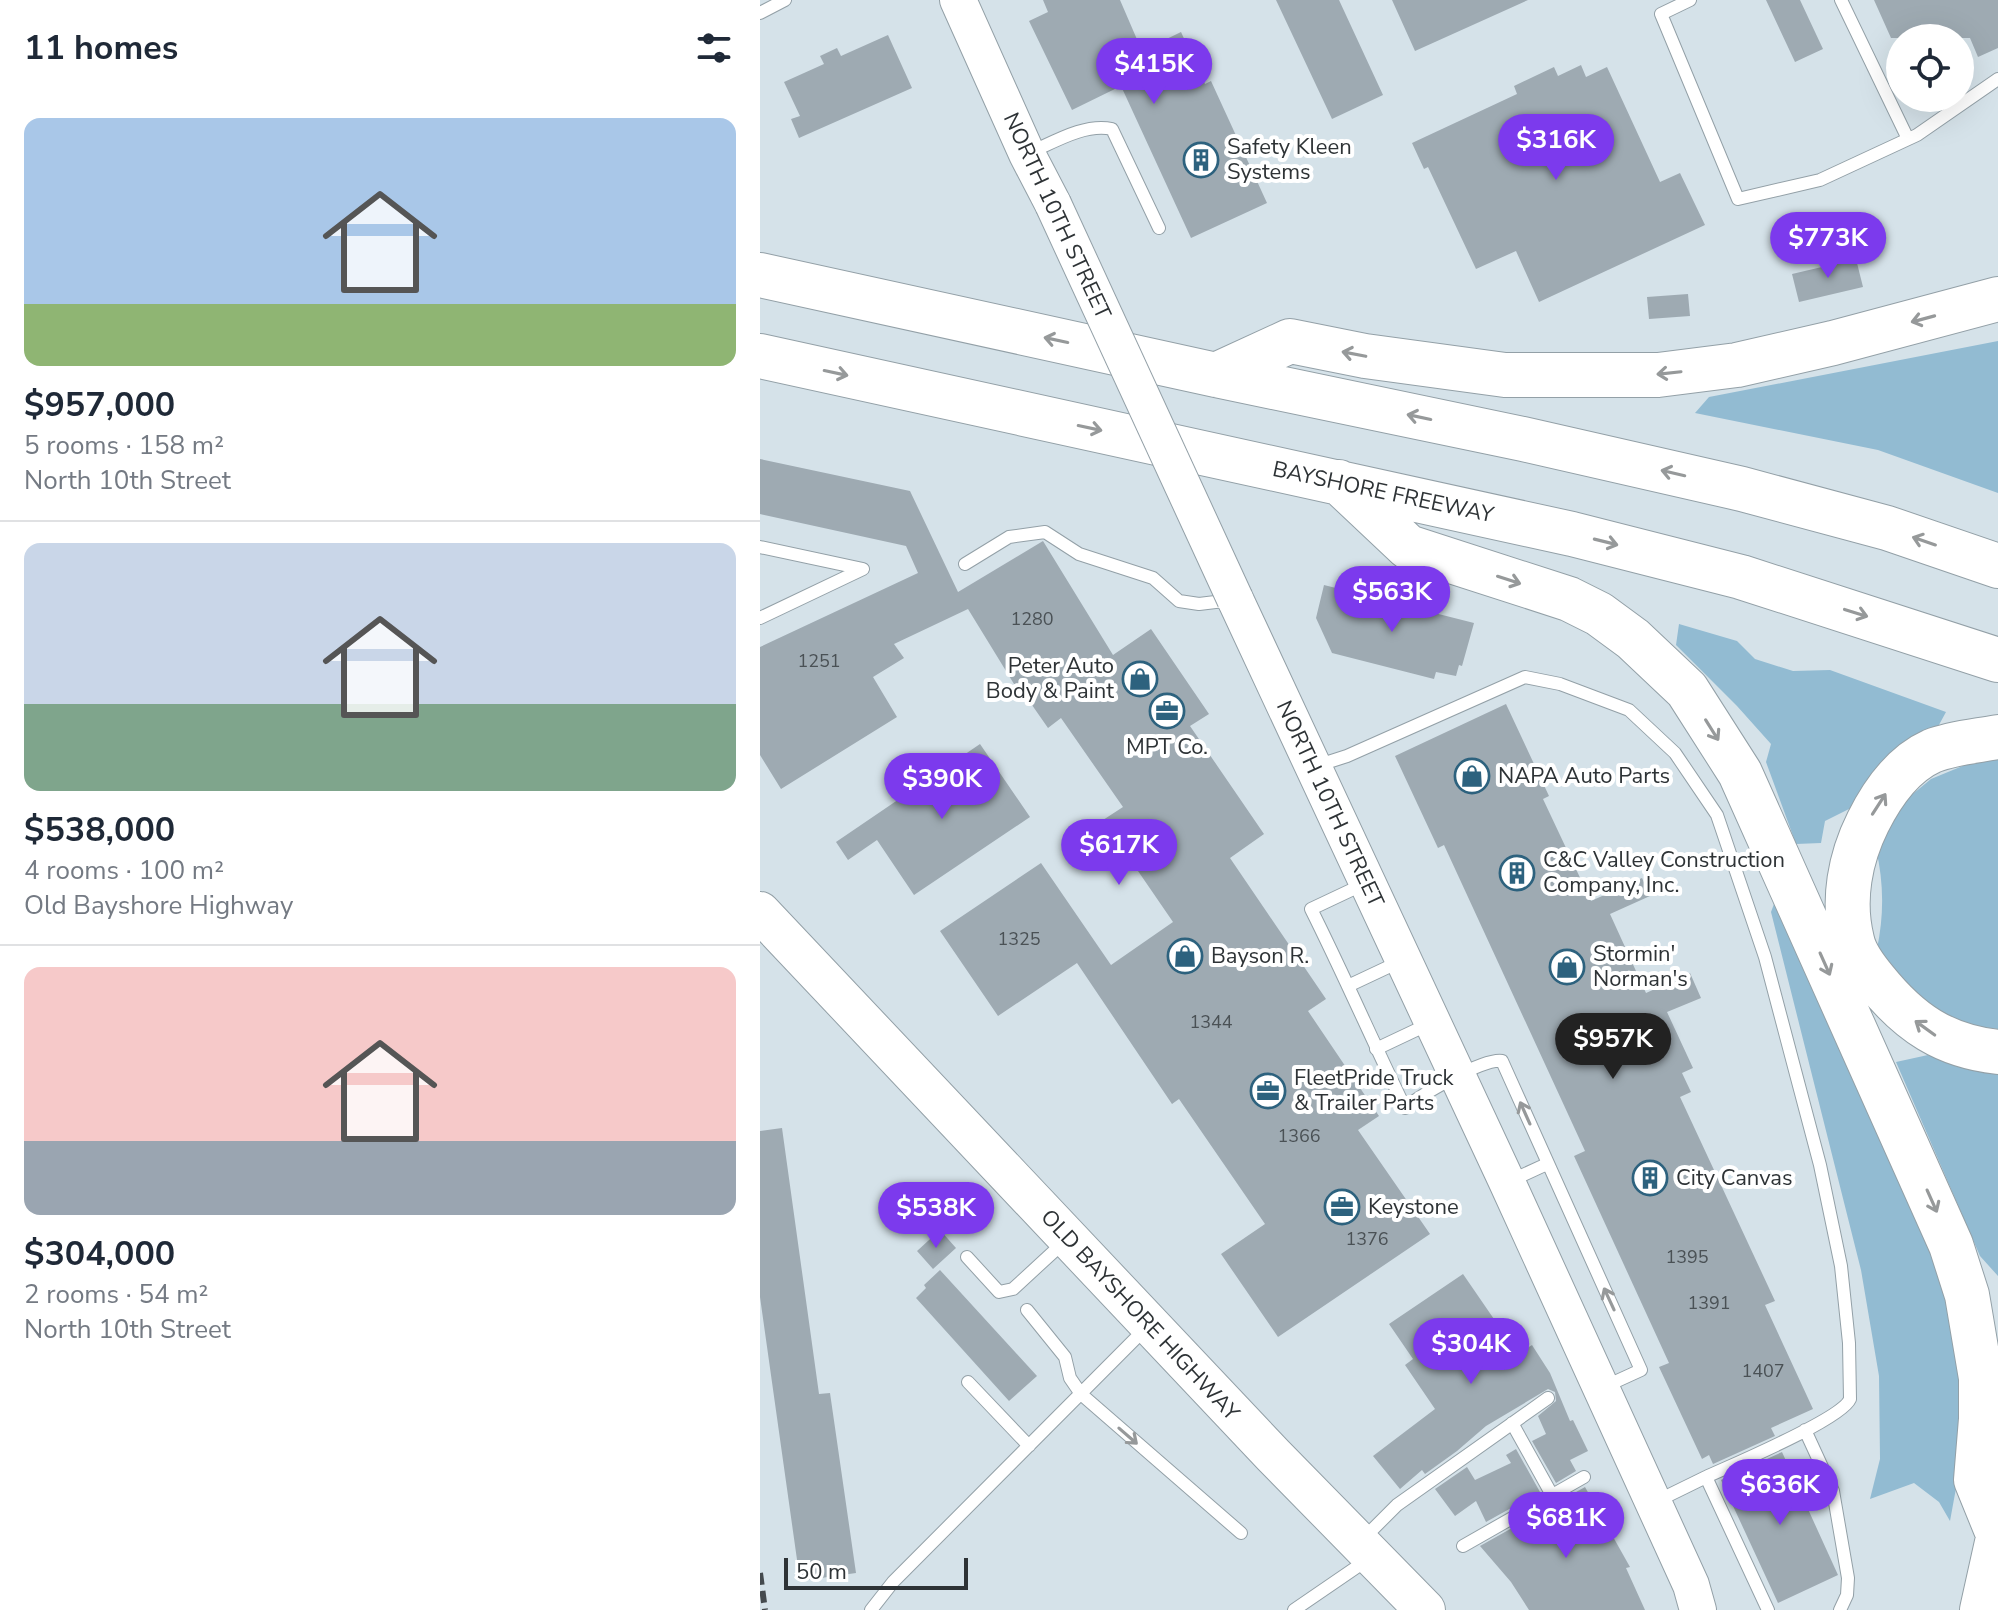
<!DOCTYPE html>
<meta charset="utf-8">
<style>
body{margin:0;font-family:"Nunito Sans",sans-serif;background:#f2f2f3;color:#1f2937;height:100vh;display:flex;flex-direction:column;font-size:30px;white-space:nowrap}
*{box-sizing:border-box;margin:0}
p{font-size:26px;color:#747a83}
.icon{flex:none;width:44px;height:44px;fill:none;stroke:currentColor;stroke-width:2;stroke-linecap:round;stroke-linejoin:round}
.map{position:relative;flex:1;overflow:hidden}
.panel{display:flex;flex-direction:column;background:#fff;width:760px}
.panel>*{flex:none}
.controls{position:absolute;left:1126px;top:24px;display:grid;gap:16px}
.controls a{display:grid;place-items:center;width:88px;height:88px;border-radius:50%;background:#fff;box-shadow:0 8px 32px #0002;font-size:40px}
.scale{position:absolute;left:24px;bottom:20px;width:184px;box-sizing:border-box;padding-left:8px;border:4px solid #2e3336;border-top:0;font-size:22px;line-height:28px;white-space:nowrap;color:#2e3336;-webkit-text-stroke:6px #fff;paint-order:stroke}
.price{position:absolute;translate:-50% -68px;padding:0 18px;border-radius:28px;background:#7c3aed;color:#fff;font-size:26px;line-height:52px;filter:drop-shadow(0 2px 4px #0008)}
.price::after{content:'';position:absolute;left:50%;top:48px;width:24px;height:18px;margin-left:-12px;background:inherit;clip-path:polygon(0 0,100% 0,50% 100%)}
.price.on{background:#222;color:#fff}
ul{padding:0;list-style:none}
li{display:grid;align-content:center;gap:16px;height:424px;padding:0 24px}
li+li{border-top:2px solid #e0e1e3}
li span{display:grid;place-items:center;height:248px;border-radius:16px;color:#555}
li>.icon{margin-inline-start:auto}
span .icon{width:144px;height:144px;fill:#fffc;stroke-width:1}
li b{font-size:34px}
h2{display:flex;justify-content:space-between;align-items:center;height:96px;padding:0 24px;font-size:34px}
main{display:flex;flex:1;min-height:0}
.map>svg:first-child{display:block}
.green{fill:#92bbd2}
.building{fill:#9eaab2}
.lines{fill:none;stroke-linecap:round;stroke-linejoin:round}
.service-casing{stroke:#93a0a7;stroke-width:14}
.secondary-casing{stroke:#93a0a7;stroke-width:38}
.primary-casing{stroke:#93a0a7;stroke-width:42}
.motorway-casing{stroke:#93a0a7;stroke-width:46}
.service{stroke:#fff;stroke-width:12}
.secondary{stroke:#fff;stroke-width:36}
.primary{stroke:#fff;stroke-width:40}
.motorway{stroke:#fff;stroke-width:44}
.rail{stroke:#444a4e;stroke-width:6;stroke-dasharray:12 6;stroke-linecap:butt}
.secondary-bridge-casing{stroke:#93a0a7;stroke-width:38;stroke-linecap:butt}
.secondary-bridge{stroke:#fff;stroke-width:36}
.oneway{stroke:#96999a}
.labels{text-anchor:middle;dominant-baseline:central;stroke-width:8;stroke-linejoin:round;paint-order:stroke}
.number-label{font-size:18px;fill:#4a5155}
.poi-label{font-size:22px;fill:#2e3336;stroke:#fff;text-anchor:start}
.street-label{font-size:22px;fill:#2e3336;stroke:#fff}
</style>
<main>
<section class="panel">
<h2>11 homes<svg class="icon" aria-label="filters" viewBox="0 0 24 24"><path d="M4 7h16M4 17h16"/><circle cx="9" cy="7" r="2"/><circle cx="15" cy="17" r="2"/></svg></h2>
<ul>
<li><span style="background:linear-gradient(#a9c7e8 75%,#8fb573 0)"><svg class="icon" aria-label="home" viewBox="0 0 24 24"><path d="M3 11l9-7 9 7M6 9v11h12V9"/></svg></span><div><b>$957,000</b><p>5 rooms · 158 m²</p><p>North 10th Street</p></div></li>
<li><span style="background:linear-gradient(#c9d6e8 65%,#7fa58c 0)"><svg class="icon" aria-label="home" viewBox="0 0 24 24"><path d="M3 11l9-7 9 7M6 9v11h12V9"/></svg></span><div><b>$538,000</b><p>4 rooms · 100 m²</p><p>Old Bayshore Highway</p></div></li>
<li><span style="background:linear-gradient(#f6c9c9 70%,#9aa5b1 0)"><svg class="icon" aria-label="home" viewBox="0 0 24 24"><path d="M3 11l9-7 9 7M6 9v11h12V9"/></svg></span><div><b>$304,000</b><p>2 rooms · 54 m²</p><p>North 10th Street</p></div></li>
</ul>
</section>
<div class="map">
<svg width="1238" height="1610" viewBox="0 0 1238 1610">
<rect width="100%" height="100%" fill="#d5e2e9"/>
<path class="green" d="M1238,341V493L1118,450L935,413L949,397Z
M919,624L977,641L995,659L1033,671L1070,670L1186,712L1174,734L1091,808L1065,821L1061,843L1036,844L1006,762L1011,744L977,706L916,645Z
M1222,758L1238,759V1029L1206,1025L1165,1006L1117,949C1124,915 1124,883 1116,849L1137,807L1171,779Z
M1017,896L1185,1286L1200,1347L1201,1461L1190,1521L1179,1502L1154,1483L1110,1499L1120,1459L1119,1376L1101,1270L1011,912Z
M1168,1055L1238,1073V1276L1220,1256L1136,1062Z"/>
<path class="building" d="M283,0H360L382,51L421,32L445,84L451,81L507,203L431,238L361,86L312,110L269,21L288,12Z
M516,0H579L623,95L572,119Z
M632,0H768L655,51Z
M1006,0H1040L1063,49L1035,62Z
M1114,0H1238V48L1218,57L1210,38H1131Z
M128,35L152,88L39,138L31,119L40,116L24,82L64,64L60,56L77,48L81,56Z
M821,65L826,77L847,67L900,182L920,173L945,225L779,302L756,251L716,269L668,167L664,169L652,143L757,94L754,86L794,67L798,76Z
M1096,259L1103,287L1039,302L1032,274Z
M928,294L930,316L889,319L887,297Z
M0,459L150,491L198,592L283,541L353,655L391,629L449,714L430,726L504,834L470,858L566,999L548,1011L619,1116L598,1130L670,1234L518,1337L461,1254L505,1224L419,1099L412,1104L317,963L238,1016L180,931L281,863L351,965L413,922L343,820L363,807L301,718L288,728L265,695L262,697L208,609L134,644L144,658L113,677L137,717L21,789L0,755V647L158,573L146,546L0,514Z
M564,585L714,623L702,666L699,665L696,676L676,672L674,679L572,653L556,618Z
M746,704L789,796L783,799L831,901L882,878L890,896L850,914L886,993L930,973L941,998L907,1012L933,1068L922,1073L931,1092L920,1097L1015,1301L1005,1305L1053,1409L1011,1428L1015,1436L953,1464L949,1455L942,1459L899,1367L909,1363L814,1156L825,1151L684,845L678,848L635,756Z
M220,744L270,817L154,895L117,840L88,860L76,842Z
M22,1128L59,1394L70,1393L96,1573L40,1581L0,1297V1131Z
M180,1230L196,1248L173,1269L157,1251Z
M180,1270L277,1376L249,1401L156,1298L166,1288L164,1285Z
M703,1274L758,1354L772,1345L790,1373L810,1421L813,1420L828,1451L810,1460L816,1471L796,1483L772,1441L786,1434L778,1416L796,1401L795,1392L788,1389L726,1426L697,1451L665,1474L662,1470L640,1489L613,1456L675,1409L645,1365L653,1359L629,1324Z
M756,1449L780,1492L726,1522L716,1501L695,1516L675,1489L707,1467L715,1480L751,1463L746,1455Z
M1022,1452L1078,1575L1018,1603L961,1480Z
M825,1487L870,1567L866,1568L885,1610H769L751,1582L720,1546Z"/>
<g class="lines">
<g class="service-casing">
<path id="service" d="M930,0L901,14L978,199L1060,180L1157,135L1238,79
M1081,0L1148,139
M0,13L25,0
M269,153C294,142 325,123 352,129L399,228
M0,547L103,569L0,618
M205,564L249,537L285,532L319,554L393,578L419,601L439,604L472,600
M556,766L587,756L765,677L800,684L869,710L915,753L957,815L1005,957L1060,1165L1081,1266L1089,1343L1090,1399C1082,1419 972,1465 946,1477
M604,884L551,909C584,975 613,1042 645,1108C661,1095 723,1058 742,1061L881,1370L846,1386
M590,985L641,961
M616,1049L671,1023
M750,1181L787,1164
M207,1257L239,1292L253,1289L303,1243
M267,1310L305,1357L310,1378L321,1394L481,1533
M208,1382L269,1446
M752,1423L792,1495
M1045,1430L1073,1491L1088,1578L1087,1595L1080,1610
M895,1502L946,1477L1008,1610
M604,1538L637,1505L788,1398
M703,1546L824,1477
M111,1610L133,1582L385,1329
M534,1610L607,1560"/>
</g>
<g class="secondary-casing">
<path id="secondary" d="M198,0L267,154L293,204
M475,599L747,1182L931,1585L938,1610"/>
</g>
<g class="primary-casing">
<path id="primary" d="M0,912L513,1455L665,1610"/>
</g>
<g class="motorway-casing">
<path id="motorway" d="M0,275L456,375L763,439L982,489L1127,528L1238,566
M0,356L812,534L981,577L1238,660
M456,375L530,341L605,356L745,375H898L977,365L1073,343L1238,299
M579,482L648,547L809,599L839,614L873,639L927,690L980,773L1191,1245L1207,1295L1221,1378V1419L1216,1480L1238,1534
M1238,737C1217,741 1192,743 1172,751C1143,764 1122,794 1108,822C1090,858 1082,900 1092,940C1095,955 1106,969 1116,981C1150,1023 1184,1046 1238,1052
M1222,1610L1238,1538"/>
</g>
<use href="#service" class="service"/>
<use href="#secondary" class="secondary"/>
<use href="#primary" class="primary"/>
<use href="#motorway" class="motorway"/>
<path class="rail" d="M0,1573L5,1610"/>
<g class="secondary-bridge-casing">
<path id="secondary-bridge" d="M293,204L475,599"/>
</g>
<use href="#secondary-bridge" class="secondary-bridge"/>
</g>
<defs><path id="oneway-shaft" d="M-6 0H5M1.5-3L5.5 0L1.5 3" fill="none" stroke-width="1.6" stroke-linecap="round" stroke-linejoin="round" transform="scale(2)"/></defs>
<g class="oneway">
<use href="#oneway-shaft" transform="translate(1163 319) rotate(165)"/>
<use href="#oneway-shaft" transform="translate(296 340) rotate(-168)"/>
<use href="#oneway-shaft" transform="translate(594 354) rotate(-169)"/>
<use href="#oneway-shaft" transform="translate(76 373) rotate(12)"/>
<use href="#oneway-shaft" transform="translate(909 373) rotate(174)"/>
<use href="#oneway-shaft" transform="translate(659 417) rotate(-168)"/>
<use href="#oneway-shaft" transform="translate(330 428) rotate(12)"/>
<use href="#oneway-shaft" transform="translate(913 473) rotate(-167)"/>
<use href="#oneway-shaft" transform="translate(1164 541) rotate(-161)"/>
<use href="#oneway-shaft" transform="translate(846 542) rotate(14)"/>
<use href="#oneway-shaft" transform="translate(749 580) rotate(18)"/>
<use href="#oneway-shaft" transform="translate(1096 613) rotate(17)"/>
<use href="#oneway-shaft" transform="translate(952 730) rotate(58)"/>
<use href="#oneway-shaft" transform="translate(1119 804) rotate(-57)"/>
<use href="#oneway-shaft" transform="translate(1065 964) rotate(66)"/>
<use href="#oneway-shaft" transform="translate(1165 1028) rotate(-144)"/>
<use href="#oneway-shaft" transform="translate(765 1113) rotate(-114)"/>
<use href="#oneway-shaft" transform="translate(1172 1201) rotate(66)"/>
<use href="#oneway-shaft" transform="translate(849 1299) rotate(-115)"/>
<use href="#oneway-shaft" transform="translate(368 1436) rotate(41)"/>
</g>
<defs>
<g id="building-ring" transform="scale(1.8)"><circle r="9.5" fill="#fff" stroke="#2d627e" stroke-width="1.5"/><path d="M-4-6H4V6H1V3H-1V6H-4ZM-2.5-4.3h1.7v1.8h-1.7ZM.8-4.3h1.7v1.8H.8ZM-2.5-1h1.7V.8h-1.7ZM.8-1h1.7V.8H.8Z" fill="#2d627e"/></g>
<g id="shop-ring" transform="scale(1.8)"><circle r="9.5" fill="#fff" stroke="#2d627e" stroke-width="1.5"/><path d="M-5-2.5h2.3a2.7 3.5 0 0 1 5.4 0H5L5.5 6h-11ZM-1.5-2.5h3a1.5 2.3 0 0 0-3 0Z" fill="#2d627e"/></g>
<g id="office-ring" transform="scale(1.8)"><circle r="9.5" fill="#fff" stroke="#2d627e" stroke-width="1.5"/><path d="M-6-3h4V-5.5h4V-3h4V5H-6ZM-1-4.5V-3h2v-1.5ZM-6 0V1H6V0Z" fill="#2d627e"/></g>
</defs>
<g fill-rule="evenodd">
<use href="#building-ring" x="441" y="160"/>
<use href="#shop-ring" x="380" y="679"/>
<use href="#office-ring" x="407" y="711"/>
<use href="#shop-ring" x="712" y="776"/>
<use href="#building-ring" x="757" y="873"/>
<use href="#shop-ring" x="425" y="956"/>
<use href="#shop-ring" x="807" y="967"/>
<use href="#office-ring" x="508" y="1091"/>
<use href="#building-ring" x="890" y="1178"/>
<use href="#office-ring" x="582" y="1207"/>
</g>
<g class="labels">
<g class="number-label">
<text x="272" y="619">1280</text>
<text x="59" y="661">1251</text>
<text x="259" y="939">1325</text>
<text x="451" y="1022">1344</text>
<text x="539" y="1136">1366</text>
<text x="607" y="1239">1376</text>
<text x="927" y="1257">1395</text>
<text x="949" y="1303">1391</text>
<text x="1003" y="1371">1407</text>
</g>
<g class="poi-label">
<text x="467" y="147">Safety Kleen<tspan x="467" dy="25">Systems</tspan></text>
<text x="354" y="666" text-anchor="end">Peter Auto<tspan x="354" dy="25">Body &amp; Paint</tspan></text>
<text x="407" y="747" text-anchor="middle">MPT Co.</text>
<text x="738" y="776">NAPA Auto Parts</text>
<text x="783" y="860">C&amp;C Valley Construction<tspan x="783" dy="25">Company, Inc.</tspan></text>
<text x="833" y="954">Stormin'<tspan x="833" dy="25">Norman's</tspan></text>
<text x="451" y="956">Bayson R.</text>
<text x="534" y="1078">FleetPride Truck<tspan x="534" dy="25">&amp; Trailer Parts</tspan></text>
<text x="916" y="1178">City Canvas</text>
<text x="608" y="1207">Keystone</text>
</g>
<g class="street-label">
<text transform="translate(297 216) rotate(65)">NORTH 10TH STREET</text>
<text transform="translate(623 492) rotate(12)">BAYSHORE FREEWAY</text>
<text transform="translate(570 804) rotate(65)">NORTH 10TH STREET</text>
<text transform="translate(380 1315) rotate(47)">OLD BAYSHORE HIGHWAY</text>
</g>
</g>
</svg>
<div class="controls">
<a><svg class="icon" aria-label="locate" viewBox="0 0 24 24"><circle cx="12" cy="12" r="6"/><path d="M12 2v4M12 18v4M2 12h4M18 12h4"/></svg></a>
</div>
<div class="scale">50 m</div>
<b class="price" style="left:394px;top:106px">$415K</b>
<b class="price" style="left:796px;top:182px">$316K</b>
<b class="price" style="left:1068px;top:280px">$773K</b>
<b class="price" style="left:632px;top:634px">$563K</b>
<b class="price" style="left:182px;top:821px">$390K</b>
<b class="price" style="left:359px;top:887px">$617K</b>
<b class="price on" style="left:853px;top:1081px">$957K</b>
<b class="price" style="left:176px;top:1250px">$538K</b>
<b class="price" style="left:711px;top:1386px">$304K</b>
<b class="price" style="left:1020px;top:1527px">$636K</b>
<b class="price" style="left:806px;top:1560px">$681K</b>
</div>
</main>
